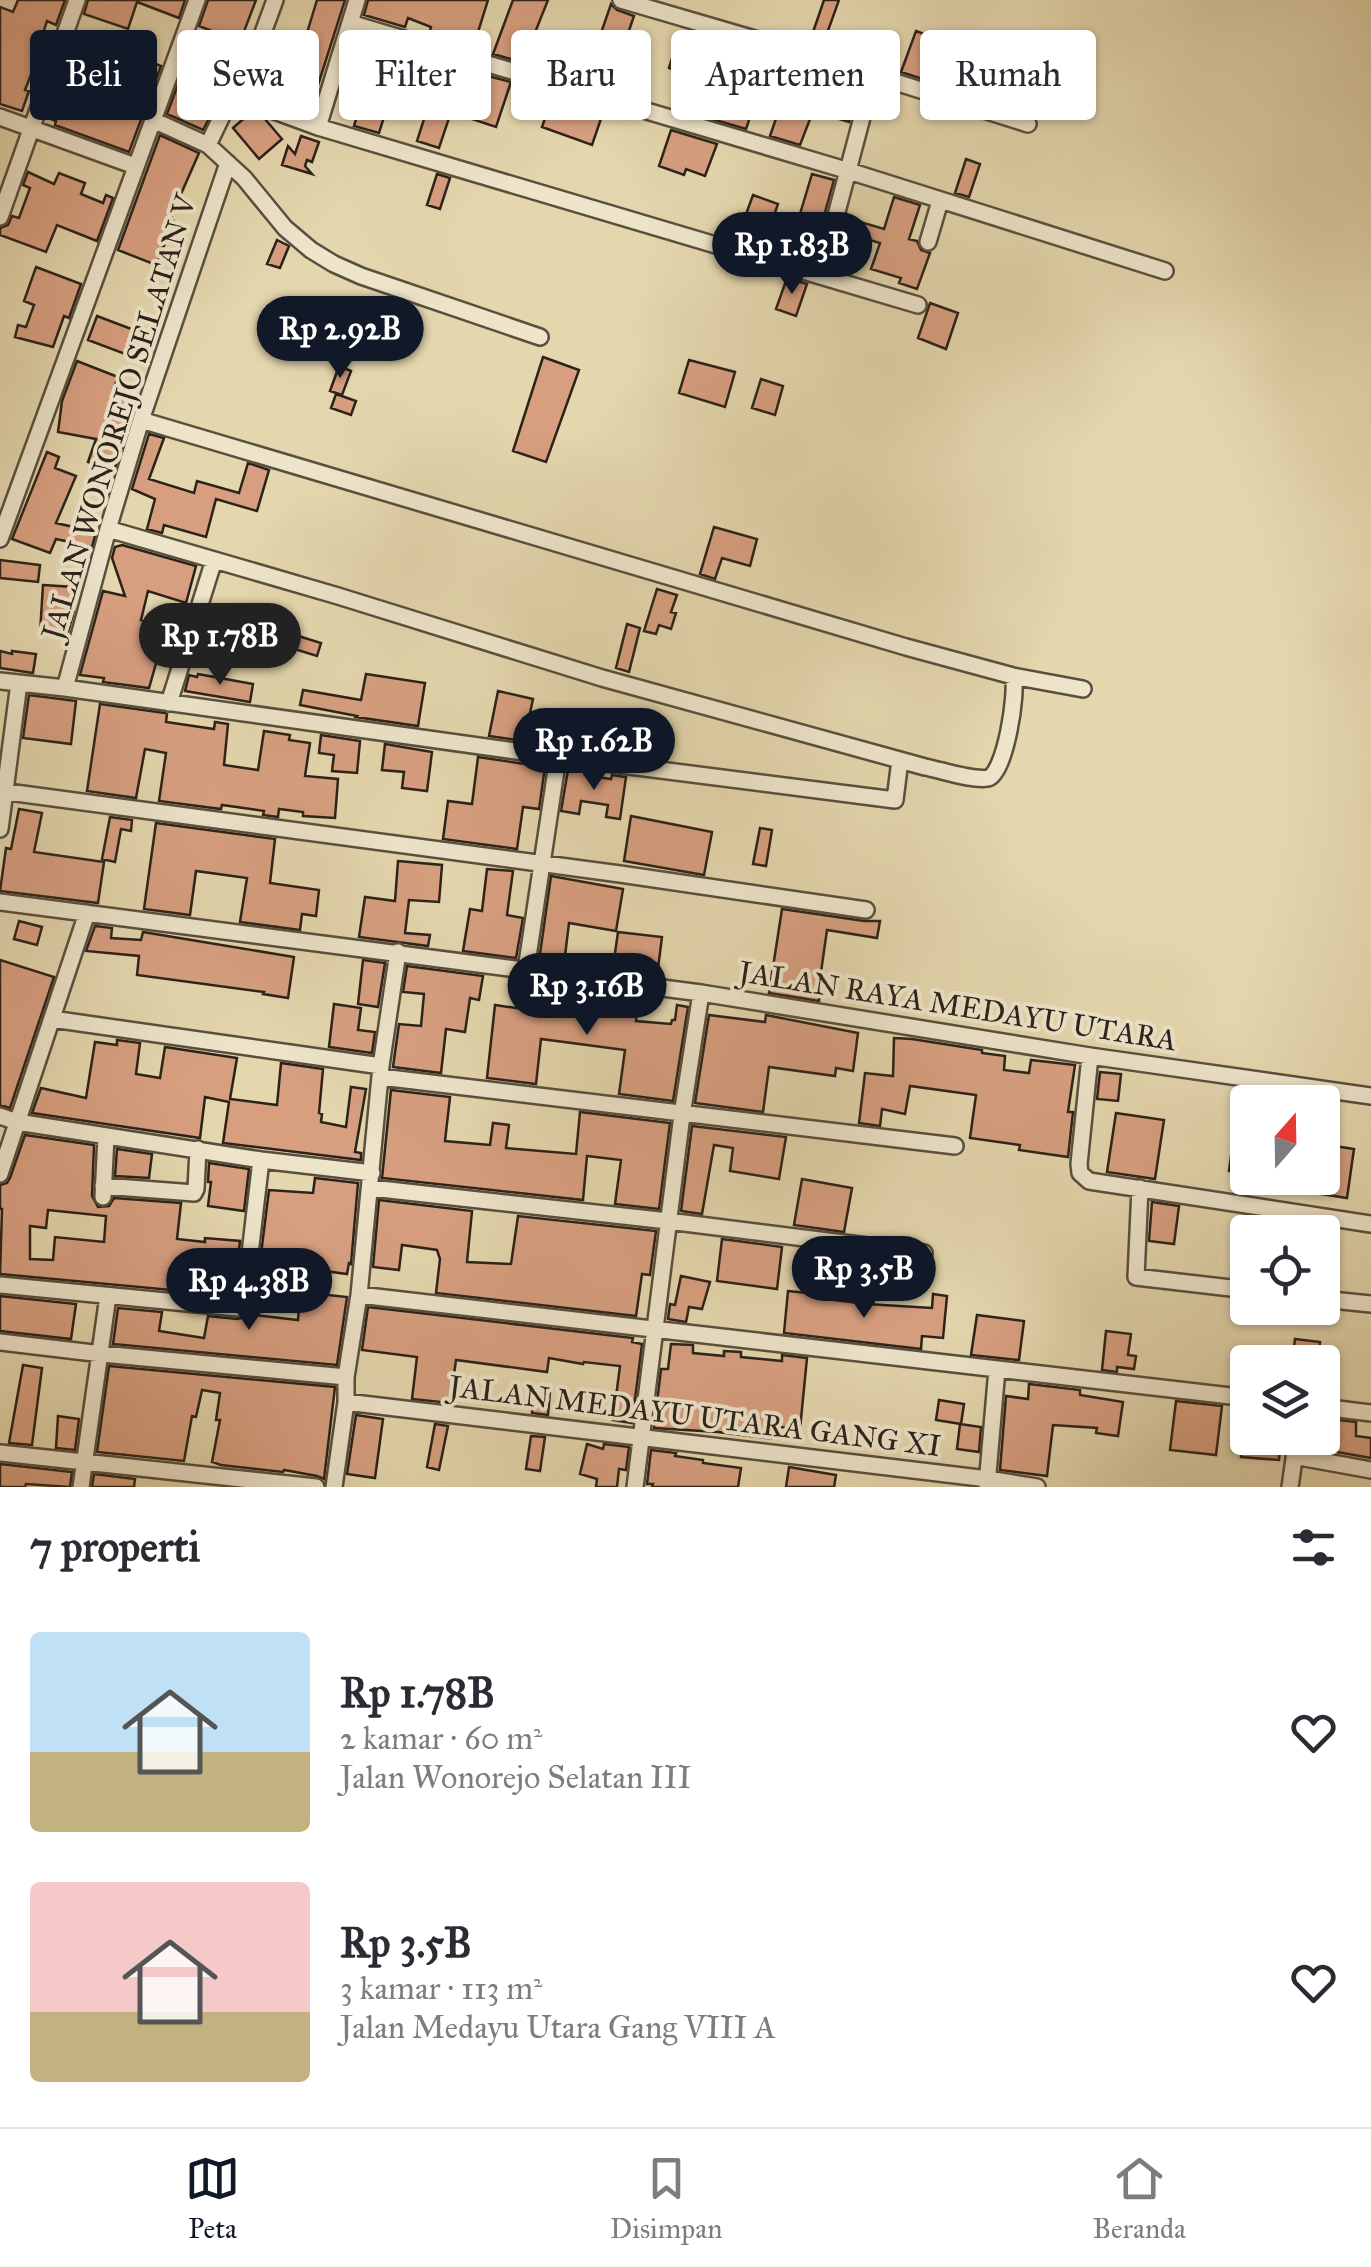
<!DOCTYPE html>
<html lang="id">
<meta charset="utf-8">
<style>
body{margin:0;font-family:"IM FELL Great Primer",serif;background:#f2f2f3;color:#2b2b33;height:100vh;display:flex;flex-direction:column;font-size:38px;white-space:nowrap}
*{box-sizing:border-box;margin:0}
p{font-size:32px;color:#7c7c81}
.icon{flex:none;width:55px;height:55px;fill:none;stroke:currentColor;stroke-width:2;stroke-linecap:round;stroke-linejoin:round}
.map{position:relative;height:1487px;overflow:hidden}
.side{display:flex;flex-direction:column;background:#fff;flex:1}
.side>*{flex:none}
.hud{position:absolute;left:30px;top:30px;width:1312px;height:90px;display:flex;gap:20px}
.needle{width:65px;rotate:20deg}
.buttons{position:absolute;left:1230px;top:1085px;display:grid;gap:20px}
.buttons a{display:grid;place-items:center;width:110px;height:110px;border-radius:10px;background:#fff;box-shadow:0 2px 8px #0004;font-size:50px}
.price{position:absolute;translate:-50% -85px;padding:0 22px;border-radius:35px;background:#111827;color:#fff;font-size:32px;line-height:65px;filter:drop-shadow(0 2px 5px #0008)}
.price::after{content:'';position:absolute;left:50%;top:60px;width:30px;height:22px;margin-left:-15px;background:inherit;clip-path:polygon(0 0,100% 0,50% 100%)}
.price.on{background:#222;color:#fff}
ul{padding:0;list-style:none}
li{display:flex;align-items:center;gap:30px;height:250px;padding:0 30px}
li span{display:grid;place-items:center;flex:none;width:280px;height:200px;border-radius:10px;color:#555}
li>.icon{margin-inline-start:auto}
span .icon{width:120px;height:120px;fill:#fffc;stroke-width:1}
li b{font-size:42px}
h2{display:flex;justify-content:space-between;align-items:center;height:120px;padding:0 30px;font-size:42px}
.pill{padding:0 35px;border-radius:10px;background:#fff;box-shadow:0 2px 8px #0004;font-size:35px;line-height:90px}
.pill.on{background:#111827;color:#fff}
.dock{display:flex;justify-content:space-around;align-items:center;height:140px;border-top:2px solid #e1e1e2;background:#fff;font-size:28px;color:#7c7c81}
.dock a{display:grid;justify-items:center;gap:5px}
.dock .on{color:#111827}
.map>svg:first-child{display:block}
.building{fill:#d79f80;stroke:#2b2219;stroke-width:2.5;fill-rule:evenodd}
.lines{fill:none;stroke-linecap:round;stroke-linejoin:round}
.minor-casing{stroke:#594f3e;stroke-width:20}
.minor{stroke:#ede4ca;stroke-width:15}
.labels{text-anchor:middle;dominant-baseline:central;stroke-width:8;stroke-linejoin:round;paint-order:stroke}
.street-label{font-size:30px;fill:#2b2219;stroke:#ede4ca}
</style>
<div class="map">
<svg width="1371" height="1487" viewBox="0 0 1371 1487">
<rect width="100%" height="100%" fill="#e4d6ad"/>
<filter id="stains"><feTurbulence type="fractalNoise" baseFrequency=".002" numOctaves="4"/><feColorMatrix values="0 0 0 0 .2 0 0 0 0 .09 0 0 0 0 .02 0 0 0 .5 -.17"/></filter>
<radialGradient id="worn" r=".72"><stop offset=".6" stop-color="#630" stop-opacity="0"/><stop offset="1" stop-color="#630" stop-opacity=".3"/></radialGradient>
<path class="building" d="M18,0H65L56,25L47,21L38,48L41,49L25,90L29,91L22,111L0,104V7L13,12Z
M88,0H185L179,18L137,2L128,29L84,14Z
M208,0H256L240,42L199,26Z
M317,0H345L312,104L282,97L281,101L259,94L270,50L272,51L276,38L303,46Z
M368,0H488L473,48L429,35L431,27L408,18L405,27L364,15Z
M513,0H548L536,30L552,35L542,68L493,54Z
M824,0H839L825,39L812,35Z
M611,4L617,10L634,16L625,42L601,33Z
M916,31L956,46L941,85L901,72Z
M680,33L722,47L724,42L747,48L736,83L759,91L746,129L681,110L693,76L669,68Z
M398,49L411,53L399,92L387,88Z
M123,51L161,66L129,152L55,125L56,121L51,119L58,102L54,101L62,80L73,84L78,68L108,79L111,72L114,73Z
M984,52L1000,57L999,60L1029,69L1017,107L971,94Z
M183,71L226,86L203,130L167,114Z
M833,74L860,83L849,122L822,114Z
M488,76L511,82L496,127L451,112L439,148L417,141L432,94L477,108Z
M366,87L391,95L379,133L354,126Z
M553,95L604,110L592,145L542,127Z
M781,104L812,114L800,145L770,136Z
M249,114L265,119L282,139L259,159L233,128Z
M671,130L717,144L705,176L686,169L684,175L659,166Z
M160,135L199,153L170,219L174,221L156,265L118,250Z
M301,136L319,142L312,162L307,160L305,166L312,174L282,165L288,146L295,154Z
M966,159L980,164L969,197L955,193Z
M28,172L54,184L59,173L85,183L81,194L103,203L106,195L113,198L97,241L57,225L46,252L0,235V228L8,225L12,216L19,218L30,188L23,185Z
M437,174L450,178L440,209L427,205Z
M812,174L834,180L814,252L791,244Z
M753,195L778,204L763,247L737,239Z
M894,197L920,205L909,239L917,241L921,250L930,253L917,289L899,283L901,278L871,269L880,243L843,232L847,218L884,229Z
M277,240L289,246L280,268L267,264Z
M36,267L81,284L69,318L64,316L53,347L15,337L18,325L26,327L34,305L24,301Z
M787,278L807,284L796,316L776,309Z
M930,303L958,313L946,349L918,338Z
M97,316L134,330L125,354L88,340Z
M543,357L579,370L546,462L513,451Z
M689,360L735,372L725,407L679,393Z
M77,361L118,377L113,390L137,398L114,471L88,462L96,439L58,432L62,401Z
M339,366L351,371L342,395L330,391Z
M761,379L783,386L775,415L752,408Z
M336,394L356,401L351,415L331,408Z
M149,434L164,438L149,479L194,493L197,481L239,493L248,463L269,470L257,511L216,499L206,537L164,525L162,533L147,529L155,499L132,489Z
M47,452L59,457L55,468L76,476L56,523L96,532L92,547L56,539L50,553L12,539Z
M714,527L757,539L750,566L722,558L715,579L700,574Z
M122,545L196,566L186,603L148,591L141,620L179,630L170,664L157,660L149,688L103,682L104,678L80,675L103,591L125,596L112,558L115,547Z
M0,560L40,565L38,582L0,578Z
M43,585L74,587V611L67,636L40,633Z
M657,589L677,595L671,612L676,613L671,629L659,625L656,634L644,631Z
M217,606L249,613L243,649L202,641L204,629L210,630Z
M627,624L640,628L629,672L616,668Z
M295,635L321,643L317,656L291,648Z
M0,651L12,654V651L36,654L33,673L0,668Z
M198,674L253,684L250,702L185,691L189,675L197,677Z
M366,674L425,683L418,726L356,717L357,716L300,705L303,690L361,700Z
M498,691L533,699L524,741L489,736Z
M29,695L76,701L71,744L23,738Z
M100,704L165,713L167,714L166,722L214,729L215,722L228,724L224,765L258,770L264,731L290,735L289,740L310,743L305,776L338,779L335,818L303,816V812L279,809L278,817L263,815L264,811L222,805L221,809L159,801L166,753L145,749L136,798L87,791Z
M321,735L360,741L357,773L332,771L334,755L319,753Z
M385,744L432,752L427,791L402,788L404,772L382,770Z
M478,757L545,767L539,809L523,807L517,849L443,839L448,801L472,804Z
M568,770L585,772V775L611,779L612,775L626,777L620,819L606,817L608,805L581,801L579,814L561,811Z
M19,809L42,813L34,852L104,862L98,903L0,891L6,848L11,849Z
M631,816L712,832L704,875L624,861Z
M110,817L132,820L131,831L121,829L115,862L102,859Z
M156,823L275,839L270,883L319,890L316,916L302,914L300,930L240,922L247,878L196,871L190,915L144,909Z
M760,828L772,830L766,866L753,864Z
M398,861L442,865L439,902L409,900L405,933L430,935L428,946L359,937L365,897L395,901Z
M487,869L513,871L507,915L523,918L516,958L463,951L470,909L482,911Z
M551,876L623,889L616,931L569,923L564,964L539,961Z
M782,909L864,921H880L877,938L827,930L819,986H821L819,1001L769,993Z
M19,921L42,927L37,945L14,939Z
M95,926L112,928L111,938L141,940L143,932L294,957L288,998L263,994L264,992L137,975L139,956L86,951Z
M618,932L662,937L657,976L625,972L627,962L614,960Z
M0,960L54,977L10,1108L0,1105Z
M363,960L385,963L378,1007L358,1004Z
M407,966L483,976L479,1000L470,998L465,1032L446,1029L441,1073L393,1067L399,1024L421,1026L424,994L403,992Z
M526,982L562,986L561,991L621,999L622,994L639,996L636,1021L671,1024L672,1020H675L677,1005L688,1007L673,1101L619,1094L625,1050L541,1039L536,1084L487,1078L495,1005L523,1009Z
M334,1004L361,1008L358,1030L375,1032L372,1053L329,1047Z
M709,1015L765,1022L766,1015L858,1033L853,1071L836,1068L835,1076L769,1067L763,1112L695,1103Z
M894,1038L912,1039L982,1050V1053L1005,1056L1004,1070L1029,1073L1031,1060L1075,1065L1068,1112H1073L1068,1157L1019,1150L1020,1145L970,1138L976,1095L910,1086L905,1114L882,1109L880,1126L859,1123L865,1073L893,1076Z
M117,1040L140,1043L136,1074L160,1078L165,1047L237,1058L230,1099L277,1105L281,1063L323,1069L319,1113L322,1114L321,1122L346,1127L351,1087L366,1089L355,1152L361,1153V1160L223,1143L229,1102L205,1097L200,1138L32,1113L41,1088L86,1098L95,1042L117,1045Z
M1100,1072L1121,1074L1118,1101L1097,1099Z
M1240,1089L1289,1096L1288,1102H1248V1174L1229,1171Z
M391,1090L450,1097L445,1141L490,1145L493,1123L509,1125L506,1148L576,1154L580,1112L670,1123L659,1209L615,1204L621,1160L587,1156L583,1200L382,1178Z
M1116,1113L1164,1120L1155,1179L1107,1172Z
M692,1126L786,1137L779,1179L730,1171L733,1148L714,1145L702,1214L681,1211Z
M25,1135L94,1145L92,1196L98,1207L109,1206L114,1198L181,1203L177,1239L205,1242V1238L240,1241L235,1286L189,1281L188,1289L172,1286L171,1290L0,1274L2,1209H0V1185L7,1183L10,1178ZM48,1210L106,1216L104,1242L55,1237L53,1260L30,1259V1226L46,1228Z
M1328,1145L1354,1149L1347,1198L1321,1194Z
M117,1149L152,1154L149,1178L115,1176Z
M209,1163L249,1169L244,1211L208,1206L211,1182H208Z
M315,1178L358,1183L351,1264L349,1263L347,1274L295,1267L293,1290L257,1286L269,1190L313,1193Z
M802,1179L852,1188L844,1232L794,1225Z
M379,1200L472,1211L467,1262L511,1264L518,1216L656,1231L650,1275L642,1274L636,1316L436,1293L440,1259L437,1250L402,1245L399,1270L373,1267Z
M1152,1202L1179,1206L1174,1244L1149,1241Z
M1245,1218L1292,1225L1291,1232H1243Z
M722,1239L782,1247L777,1289L717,1281Z
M681,1276L710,1282L702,1309L689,1307L686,1322L668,1319L670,1304L675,1305Z
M788,1291L818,1294L817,1298L867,1304L932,1308L933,1294L947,1296L943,1338L922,1336L921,1349L784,1333Z
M300,1292L347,1297L337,1365L113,1344L118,1308L162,1312L159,1331L204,1338L208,1316L237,1319L255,1315L298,1320Z
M0,1296L76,1304L71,1339L0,1331Z
M368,1307L633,1338L632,1342L642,1344L632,1423L613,1420L620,1366L584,1362L583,1364L549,1358L547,1372L456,1360L450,1403L412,1399L417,1357L362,1350Z
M977,1315L1024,1321L1019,1360L971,1355Z
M1106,1331L1131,1334L1128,1355L1136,1356L1134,1369L1117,1367V1372L1102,1370Z
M1295,1339L1320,1342L1318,1362H1292Z
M671,1344L693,1345V1353L724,1356V1351L741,1352V1357L782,1361V1355L807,1358L800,1429L780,1427L779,1439L766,1438L718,1432L654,1428L661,1369H668Z
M23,1365L42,1368L32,1445L9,1443Z
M109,1366L335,1387L324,1479L317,1476L284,1470L283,1472L221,1465L212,1462L220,1420H216L220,1393L202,1390L196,1417L192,1416L184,1461L97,1452Z
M1029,1384L1080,1390V1395L1123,1402L1118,1436L1096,1433L1097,1428L1053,1425L1047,1476L1000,1470L1006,1396L1028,1399Z
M534,1389L550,1391L548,1415L532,1413Z
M939,1400L964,1404L961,1424L936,1420Z
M1176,1401L1222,1406L1216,1455L1170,1450Z
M356,1415L383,1419L375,1478L347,1474Z
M58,1416L79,1419L75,1450L56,1448Z
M1322,1418L1356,1422V1436L1371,1438V1458L1320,1449Z
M435,1424L448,1426L439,1470L427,1467Z
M960,1424L981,1427L979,1452L957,1449Z
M531,1436L545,1437L540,1471L526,1469Z
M1242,1438H1281L1279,1460L1241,1457Z
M587,1444L603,1449L604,1444L629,1447L626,1470L619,1469L617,1487H596L597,1479L580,1474Z
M651,1450L676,1453L675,1456L703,1460V1463L741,1468L738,1487H652L653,1484H647Z
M0,1464L72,1472L70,1487L26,1484L25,1487H0Z
M789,1467L836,1475L834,1487H786Z
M94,1474L135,1479L134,1487H92Z"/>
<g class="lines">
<g class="minor-casing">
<path id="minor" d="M621,0L813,56L1028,124
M350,23L849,171L1165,271
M239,98L275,0
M0,117L135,166
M153,120L208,145L230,99L236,97L318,127L357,0
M318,127L918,305
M208,145L244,178L285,228L311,250L334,264L361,276L540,337
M0,217L77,0
M928,242L940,201
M820,276L873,76
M141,420L906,647L1013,676L1083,689
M108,529L338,596L602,678L925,767C941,770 973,781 988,778C1005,774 1018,692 1013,676
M0,539L197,0
M0,681L65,688L558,757L526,970
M65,688L108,529L141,420L228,163
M169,703L214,560
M558,757L895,800L900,760
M0,791L620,874L866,910
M0,829L19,683
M0,902L701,993L1090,1056L1371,1096
M52,1019L381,1066
M1090,1056L1079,1164L1080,1173L1089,1181L1371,1224
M381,1077L955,1146
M0,1116L17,1122L261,1160L372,1173
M0,1174L87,913
M103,1186L194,1193L196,1189L198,1149
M371,1188L668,1221L924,1253
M1140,1188L1136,1277L1248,1290
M103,1197L106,1136
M0,1285L238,1308L243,1304L245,1296L261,1160
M359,1295L1248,1398
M1322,1299L1371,1304
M0,1342L102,1354L346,1377
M346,1402L988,1479L1037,1487
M1322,1407L1371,1413
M0,1453L316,1487
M1294,1456L1371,1470
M987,1485L997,1369
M81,1487L108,1296
M334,1487L346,1402V1377L359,1295L381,1066L398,952
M635,1487L682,1115L701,993
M1290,1487L1297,1438"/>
</g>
<use href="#minor" class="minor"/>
</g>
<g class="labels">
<g class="street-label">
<text transform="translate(119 417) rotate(-73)">JALAN WONOREJO SELATAN V</text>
<text transform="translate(958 1006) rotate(9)">JALAN RAYA MEDAYU UTARA</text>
<text transform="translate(695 1416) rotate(7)">JALAN MEDAYU UTARA GANG XI</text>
</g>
</g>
<rect width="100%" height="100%" filter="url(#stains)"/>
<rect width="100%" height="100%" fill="url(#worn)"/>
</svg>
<div class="buttons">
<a><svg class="needle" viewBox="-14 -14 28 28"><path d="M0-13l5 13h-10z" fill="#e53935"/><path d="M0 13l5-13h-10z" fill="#7c7c81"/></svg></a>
<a><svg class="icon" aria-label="locate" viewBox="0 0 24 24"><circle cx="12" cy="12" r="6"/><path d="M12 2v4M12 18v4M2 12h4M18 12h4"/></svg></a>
<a><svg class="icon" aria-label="layers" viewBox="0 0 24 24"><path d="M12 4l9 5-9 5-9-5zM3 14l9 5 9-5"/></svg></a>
</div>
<b class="price" style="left:792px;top:297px">Rp 1.83B</b>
<b class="price" style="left:340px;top:381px">Rp 2.92B</b>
<b class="price on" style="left:220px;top:688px">Rp 1.78B</b>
<b class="price" style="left:594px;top:793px">Rp 1.62B</b>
<b class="price" style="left:587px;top:1038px">Rp 3.16B</b>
<b class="price" style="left:864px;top:1321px">Rp 3.5B</b>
<b class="price" style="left:249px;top:1333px">Rp 4.38B</b>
<div class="hud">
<a class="pill on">Beli</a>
<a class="pill">Sewa</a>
<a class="pill">Filter</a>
<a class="pill">Baru</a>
<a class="pill">Apartemen</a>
<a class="pill">Rumah</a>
</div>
</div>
<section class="side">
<h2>7 properti<svg class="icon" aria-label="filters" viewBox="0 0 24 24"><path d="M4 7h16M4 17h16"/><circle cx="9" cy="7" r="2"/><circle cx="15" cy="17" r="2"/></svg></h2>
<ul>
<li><span style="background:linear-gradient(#bfe0f5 60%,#c2b280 0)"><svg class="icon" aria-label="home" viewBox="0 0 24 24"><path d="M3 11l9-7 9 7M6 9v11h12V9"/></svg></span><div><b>Rp 1.78B</b><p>2 kamar · 60 m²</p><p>Jalan Wonorejo Selatan III</p></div><svg class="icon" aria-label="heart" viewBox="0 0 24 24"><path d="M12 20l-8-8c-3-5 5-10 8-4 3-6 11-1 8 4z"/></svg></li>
<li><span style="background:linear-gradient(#f6c9c9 65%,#c2b280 0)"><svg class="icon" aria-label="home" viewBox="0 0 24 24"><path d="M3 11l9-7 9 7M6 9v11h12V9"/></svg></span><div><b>Rp 3.5B</b><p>3 kamar · 113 m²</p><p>Jalan Medayu Utara Gang VIII A</p></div><svg class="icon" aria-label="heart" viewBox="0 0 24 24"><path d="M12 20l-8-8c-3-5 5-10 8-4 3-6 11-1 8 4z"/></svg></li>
</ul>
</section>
<nav class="dock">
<a class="on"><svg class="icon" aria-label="map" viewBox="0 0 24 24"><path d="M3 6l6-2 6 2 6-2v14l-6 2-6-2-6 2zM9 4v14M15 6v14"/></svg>Peta</a>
<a><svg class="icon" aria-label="saved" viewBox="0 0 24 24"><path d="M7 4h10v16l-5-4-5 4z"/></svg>Disimpan</a>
<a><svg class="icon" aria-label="home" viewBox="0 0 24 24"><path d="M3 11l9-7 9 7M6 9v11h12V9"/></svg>Beranda</a>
</nav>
